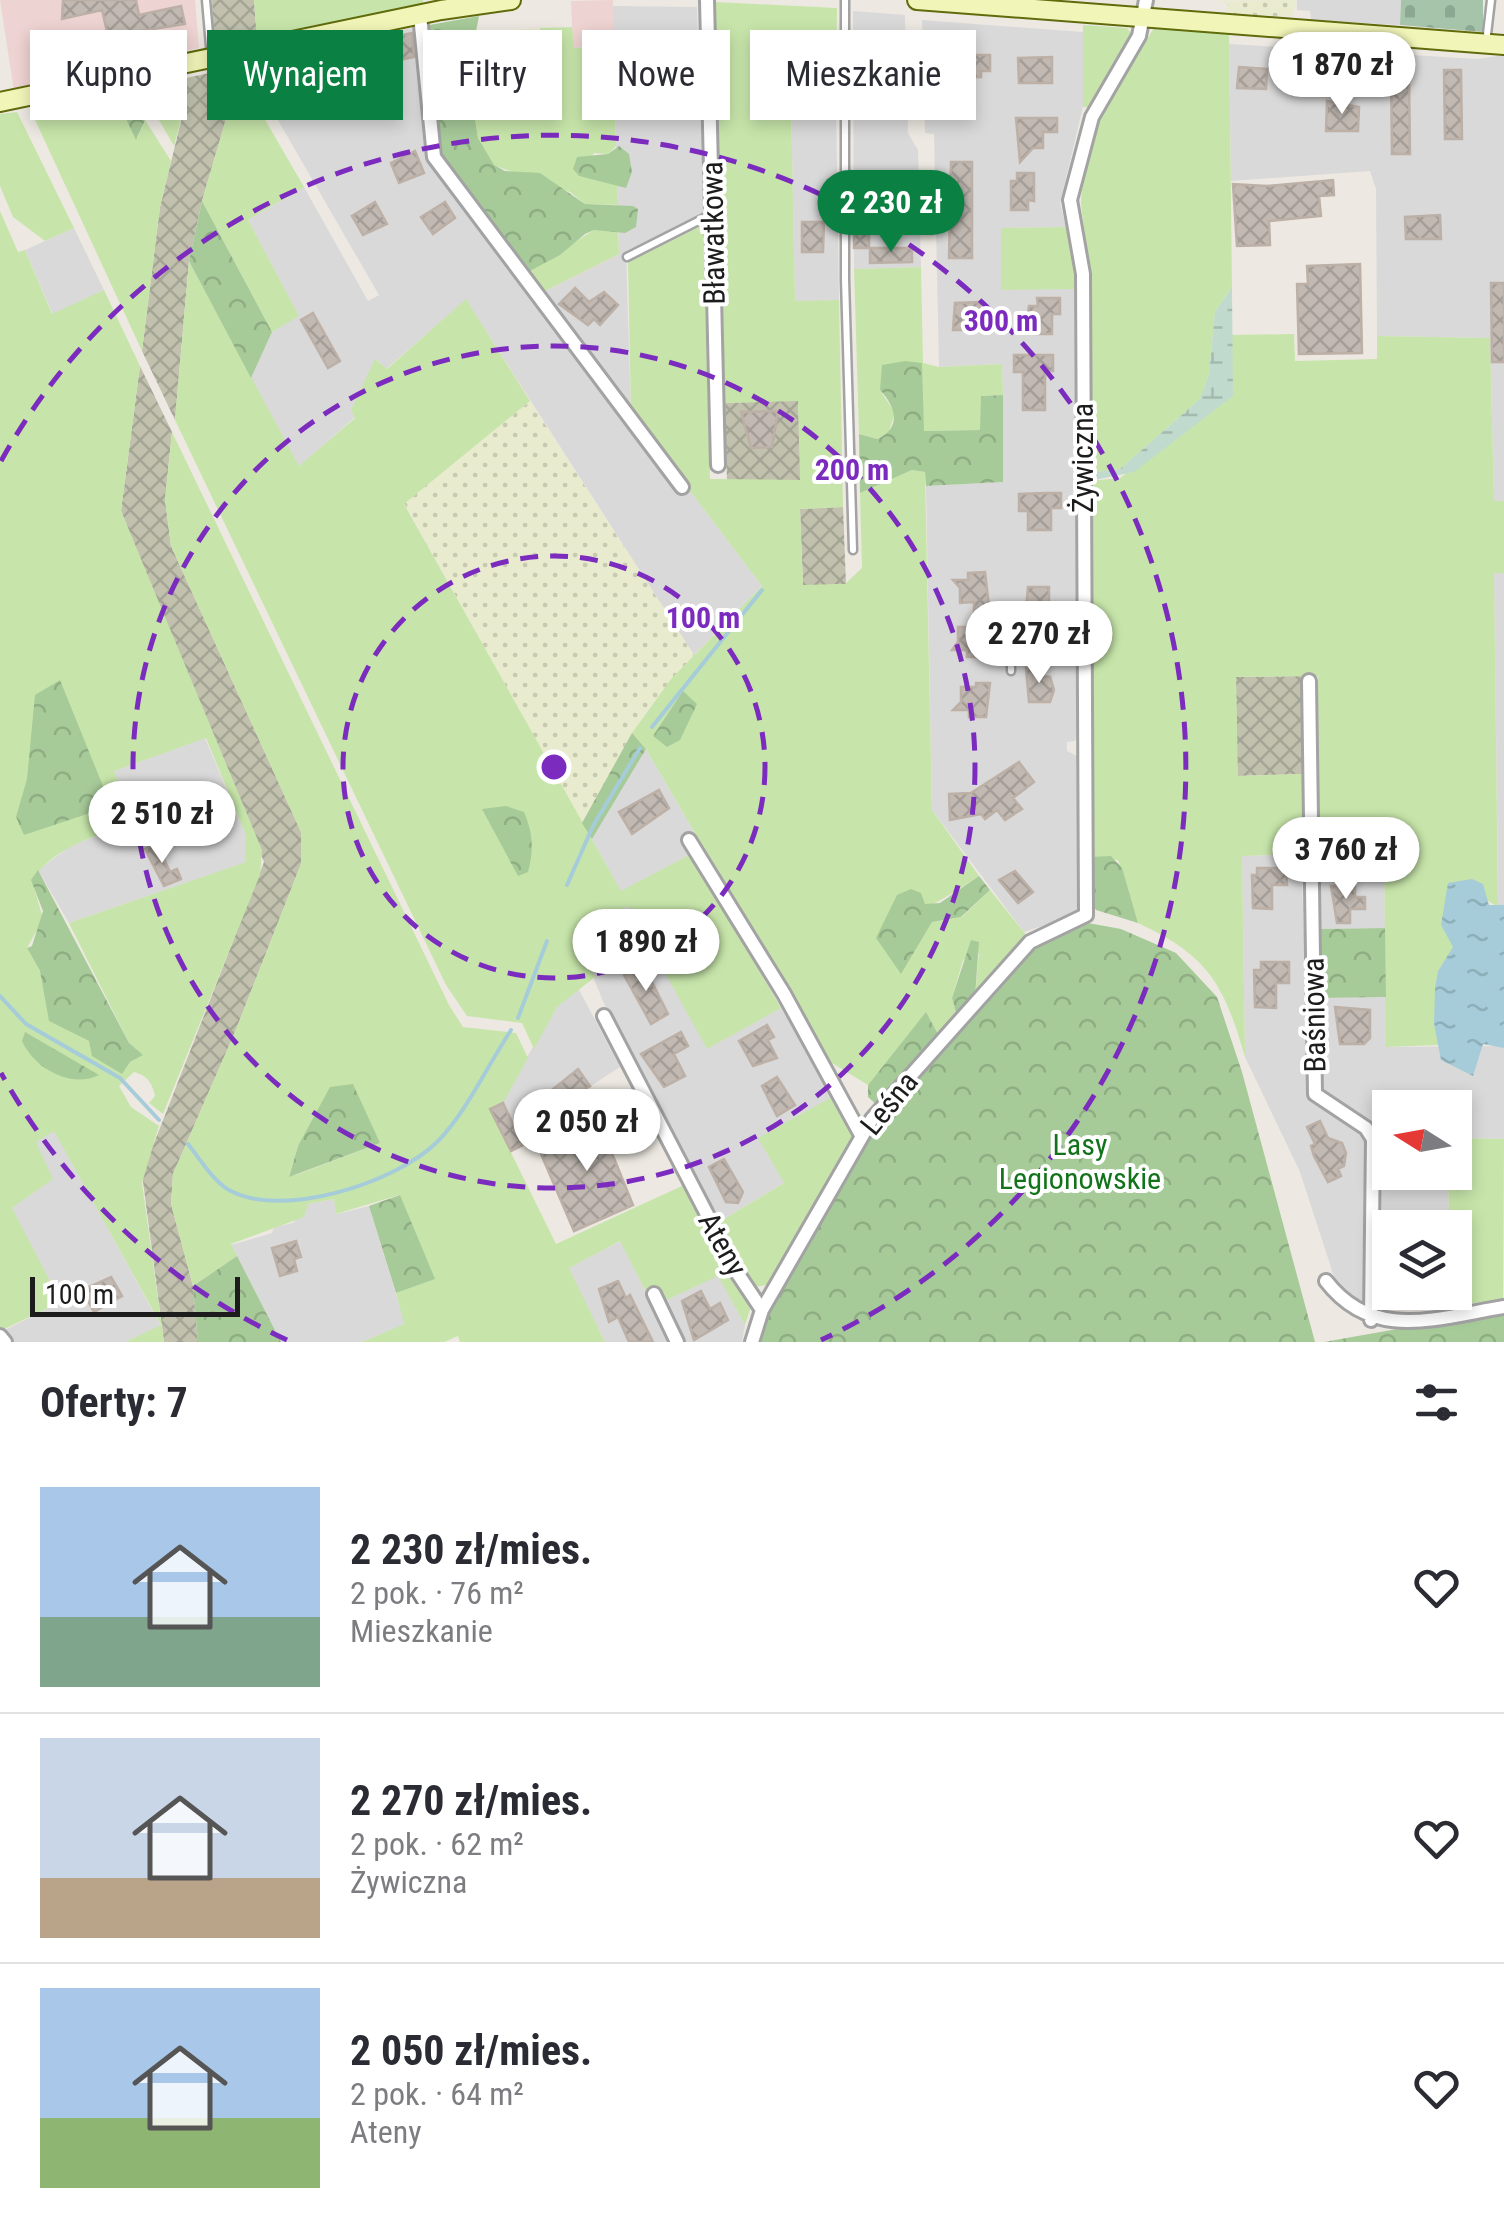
<!DOCTYPE html>
<html lang="pl">
<meta charset="utf-8">
<style>
body{margin:0;font-family:"Roboto Condensed",sans-serif;background:#f2f2f3;color:#2b2b33;height:100vh;display:flex;flex-direction:column;font-size:38px;white-space:nowrap}
*{box-sizing:border-box;margin:0}
p{font-size:32px;color:#7c7c81}
.icon{flex:none;width:55px;height:55px;fill:none;stroke:currentColor;stroke-width:2;stroke-linecap:round;stroke-linejoin:round}
.map{position:relative;height:1342px;overflow:hidden}
.details{display:flex;flex-direction:column;background:#fff;flex:1}
.details>*{flex:none}
.hud{position:absolute;left:30px;top:30px;width:1000px;height:90px;display:flex;gap:20px}
.needle{width:65px;rotate:281deg}
.tools{position:absolute;left:1372px;top:1090px;display:grid;gap:20px}
.tools a{display:grid;place-items:center;width:100px;height:100px;border-radius:0px;background:#fff;box-shadow:0 5px 15px #0003;font-size:50px}
.scale{position:absolute;left:30px;bottom:25px;width:210px;box-sizing:border-box;padding-left:10px;border:5px solid #1c1c1c;border-top:0;font-size:28px;line-height:35px;white-space:nowrap;color:#1c1c1c;-webkit-text-stroke:8px #fff;paint-order:stroke}
.price{position:absolute;translate:-50% -85px;padding:0 22px;border-radius:35px;background:#fff;color:#222;font-size:32px;line-height:65px;filter:drop-shadow(0 2px 5px #0008)}
.price::after{content:'';position:absolute;left:50%;top:60px;width:30px;height:22px;margin-left:-15px;background:inherit;clip-path:polygon(0 0,100% 0,50% 100%)}
.price.current{background:#0b8043;color:#fff}
ul{padding:0;list-style:none}
li{display:flex;align-items:center;gap:30px;height:250px;padding:0 40px}
li+li{border-top:2px solid #e1e1e2}
li span{display:grid;place-items:center;flex:none;width:280px;height:200px;border-radius:0px;color:#555}
li>.icon{margin-inline-start:auto}
span .icon{width:120px;height:120px;fill:#fffc;stroke-width:1}
li b{font-size:42px}
h2{display:flex;justify-content:space-between;align-items:center;height:120px;padding:0 40px;font-size:42px}
.tag{padding:0 35px;border-radius:0px;background:#fff;box-shadow:0 5px 15px #0003;font-size:35px;line-height:90px}
.tag.current{background:#0b8043;color:#fff}
.map>svg:first-child{display:block}
.residential{fill:#dad9d9}
.commercial{fill:#edd3d2}
.construction{fill:url(#construction-cross-hatch)}
.farmland{fill:url(#farmland-dots)}
.grass{fill:#c7e5aa;fill-rule:evenodd}
.forest{fill:url(#forest-crowns)}
.wetland{fill:url(#wetland-marsh)}
.cemetery{fill:url(#cemetery-stones)}
.water{fill:url(#water-ripples)}
.lines{fill:none;stroke-linecap:round;stroke-linejoin:round}
.stream{stroke:#a5ccd8;stroke-width:4}
.building{fill:url(#building-cross-hatch);stroke:#bdb0a6;stroke-width:2.5}
.lane-casing{stroke:#a3a3a3;stroke-width:11}
.street-casing{stroke:#a3a3a3;stroke-width:18}
.secondary-casing{stroke:#606b0b;stroke-width:22}
.lane{stroke:#fff;stroke-width:6}
.street{stroke:#fff;stroke-width:12}
.secondary{stroke:#f2f5b8;stroke-width:18}
.ring{fill:none;stroke:#7b2cbf;stroke-width:5;stroke-dasharray:18 12}
.labels{text-anchor:middle;dominant-baseline:central;stroke-width:8;stroke-linejoin:round;paint-order:stroke}
.street-label{font-size:30px;fill:#1c1c1c;stroke:#fff}
.park-label{font-size:30px;fill:#12731a;stroke:#fff}
.centre{fill:#7b2cbf;stroke:#fff;stroke-width:5}
.ring-label{font-size:30px;text-anchor:middle;font-weight:bold;fill:#7b2cbf;stroke:#fff;stroke-width:8;stroke-linejoin:round;paint-order:stroke}
</style>
<div class="map">
<svg width="1504" height="1342" viewBox="0 0 1504 1342">
<defs>
<pattern id="construction-cross-hatch" width="8" height="8" patternUnits="userSpaceOnUse" patternTransform="scale(2.5)"><rect width="8" height="8" fill="#c1c1ae"/><path d="M0 0l8 8M0 8l8-8" fill="none" stroke="#a5a595"/></pattern>
<pattern id="farmland-dots" width="8" height="8" patternUnits="userSpaceOnUse" patternTransform="scale(2.5)"><rect width="8" height="8" fill="#e9ebce"/><path d="M2 2h.1M6 6h.1" fill="none" stroke="#c7c9b0" stroke-width="1.8" stroke-linecap="round"/></pattern>
<pattern id="forest-crowns" width="20" height="18" patternUnits="userSpaceOnUse" patternTransform="scale(2.5)"><rect width="20" height="18" fill="#a7ca99"/><path d="M2 6a3 3 0 1 1 6 0M12 15a3 3 0 1 1 6 0" fill="none" stroke="#8fad83"/></pattern>
<pattern id="wetland-marsh" width="20" height="14" patternUnits="userSpaceOnUse" patternTransform="scale(2.5)"><rect width="20" height="14" fill="#c0dace"/><path d="M1 5h8M5 5V1M11 12h8M15 12V8" fill="none" stroke="#a4bab0"/></pattern>
<pattern id="cemetery-stones" width="16" height="16" patternUnits="userSpaceOnUse" patternTransform="scale(2.5)"><rect width="16" height="16" fill="#a5c4aa"/><path d="M2 7V4a2 2 0 0 1 4 0v3zM10 15v-3a2 2 0 0 1 4 0v3z" fill="#8da892"/></pattern>
<pattern id="water-ripples" width="26" height="14" patternUnits="userSpaceOnUse" patternTransform="scale(2.5)"><rect width="26" height="14" fill="#a5ccd8"/><path d="M2 4q2-2 4 0t4 0M15 11q2-2 4 0t4 0" fill="none" stroke="#8dafb9"/></pattern>
<pattern id="building-cross-hatch" width="8" height="8" patternUnits="userSpaceOnUse" patternTransform="scale(2.5)"><rect width="8" height="8" fill="#c1b9b2"/><path d="M0 0l8 8M0 8l8-8" fill="none" stroke="#a59e98"/></pattern>
</defs>
<rect width="100%" height="100%" fill="#ede9e2"/>
<path class="residential" d="M1297,0H1401L1400,25L1311,20L1310,11L1297,10Z
M612,6L697,7L704,214L626,251L631,413L541,293L619,254Z
M853,11L905,15L908,133L918,150L921,267L854,269Z
M922,20L1083,32V107L1060,203L1066,227L1002,228L1001,289H1074L1076,639H1023L1017,632L1016,611H1004L1006,674H1016L1017,658L1023,651H1076L1078,734L1075,741L1067,742V751L1079,757L1081,913L1024,932L932,810L926,486L1003,482V395L1002,364L939,367L934,134L925,133Z
M411,28L418,34L428,155L681,492L688,488L762,586L694,655L466,300L386,369L376,359L355,417L299,467L251,378L272,332L298,315L248,220L304,187L368,301L379,295L246,65Z
M1229,44L1478,59L1504,55V501H1494L1490,338L1377,336L1376,189L1370,171L1231,181Z
M836,100L839,300L795,302L791,102Z
M74,228L104,290L53,315L25,250Z
M1494,573H1504V1139L1455,1138V1108H1390V1172L1448,1173L1449,1221L1379,1222V1149L1387,1138V1125H1372L1322,1092L1321,998L1386,997L1387,1047L1500,1046Z
M205,738L245,833L247,862L69,923L38,870L72,845L134,823L114,771Z
M646,749L696,835L685,844L691,854L621,892L592,839Z
M1301,854L1310,1098L1366,1136L1368,1304L1338,1289L1300,1172L1245,1057L1242,856Z
M1384,854L1385,928L1320,929L1319,855Z
M629,905L707,1048L781,1008L834,1096L784,1183L717,1223L623,1049L575,934Z
M578,988L620,1067L563,1104L571,1119L511,1151L490,1109L502,1099L557,1007Z
M54,1130L161,1326L125,1342H12L1,1332L60,1302L11,1208L35,1142Z
M334,1199L337,1214L369,1206L405,1324L362,1342H281L231,1245L272,1233L274,1227L293,1223L308,1204Z
M621,1241L670,1342H605L568,1268Z
M718,1275L745,1325L742,1342H684L664,1301Z"/>
<path class="commercial" d="M0,0H195L199,48L14,91Z
M613,0V45L573,48L571,1Z"/>
<path class="construction" d="M212,0H254L257,39L214,47Z
M228,69L239,75L202,201L189,261L175,420L142,351L160,207L185,105L172,81Z
M140,366L172,432L165,500L171,546L301,832L302,846L301,864L235,1032L173,1174L171,1204L193,1286L198,1342H164L142,1174L264,862L121,511Z
M798,400L801,480L727,482L725,403Z
M843,507L846,584L803,586L800,509Z
M1304,676L1305,774L1237,776L1236,677Z"/>
<path class="farmland" d="M1297,0L1292,16L1227,15V3L1215,1Z
M540,28L542,51L489,55V31Z
M530,401L694,655L645,713L582,823L404,503Z"/>
<path class="grass" d="M254,0H423L424,9L257,39Z
M715,2L837,8L836,100L791,102L795,301L839,300L843,507L800,509L803,585L845,584L862,568L860,493L912,470L925,472L932,810L979,876C945,900 911,914 877,938L901,973L932,922L962,917L990,890L1028,937L975,996L979,953L963,960L952,998L957,1017L939,1036L926,1013L868,1085L827,1060L646,749L632,733L671,679L762,586L631,413L628,262L703,225L710,479L800,480L798,401L725,403Z
M1083,25L1127,28L1131,33L1091,107H1083Z
M572,27L574,48L613,45L616,146L608,154L594,153L579,176L617,185L618,205L585,204L570,192L493,165L478,138L468,78L429,82L427,60L467,54L478,31H489V55L541,51L540,28Z
M1154,28L1229,34L1232,287L1215,312L1209,374L1200,399L1120,469L1089,473L1088,262L1081,204L1082,177L1100,115Z
M239,75L304,187L248,220L299,316L272,332L202,201Z
M171,77L185,105L174,146L141,89L144,82Z
M100,96L107,109L121,107L137,139L145,120L171,161L160,207L142,351L30,109Z
M17,112L74,228L45,241L13,217L0,186V114Z
M0,211L18,252L25,250L52,314L104,290L140,366L121,511L262,850L260,875L163,1114L149,1103L155,1096C152,1083 148,1076 134,1072L119,1086L131,1107L159,1126L142,1183L164,1342H125L161,1325L54,1131L36,1142L53,1179L12,1208L61,1302L0,1331ZM206,738L245,833L246,862L69,923L129,1043L142,1055L130,1062L50,1021L40,971L27,948L43,919L32,880C56,845 97,836 135,823L114,771Z
M1066,227L1075,261L1074,289L1001,290V228Z
M594,230L618,231L619,254L541,293L526,273Z
M189,261L299,466L355,418L351,410L375,359L387,369L466,299L530,401L404,504L621,891L691,854L781,1008L707,1049L628,906L575,934L595,977L557,1007L534,1049L522,1023L467,1016L446,985L175,420Z
M921,267L923,363L939,367L1002,364L1003,395L981,396V430L923,431L922,364L880,390L895,413L888,434L876,439L859,434L854,269Z
M1294,334L1295,361L1377,359V336L1490,338L1494,501H1504V573H1494L1498,907L1485,899L1441,925L1454,947L1438,971V1045L1386,1047L1384,841H1319L1318,676L1236,677L1238,776L1305,774L1306,854L1242,856L1245,1057C1224,985 1209,956 1138,923L1118,860L1089,857V481L1120,478L1232,396V335Z
M172,432L449,1005L463,1027L516,1033L528,1058L503,1103L490,1110L556,1244L684,1185L751,1306L745,1325L718,1276L664,1301L657,1286L646,1292L620,1241L569,1268L605,1342H460L458,1336L444,1342H362L404,1324L396,1293L434,1279L399,1195L336,1214L334,1199L308,1204L304,1217L231,1244L237,1256L193,1286L171,1204L173,1174L235,1032L301,864V832L171,546L165,500ZM380,1143L296,1175L289,1176L298,1146Z
M834,1096L857,1135L773,1284L754,1287L717,1223L784,1183L758,1138Z
M1455,1138L1504,1139L1503,1301L1380,1309L1379,1222L1449,1221L1448,1173L1455,1172ZM1390,1228H1455V1292H1390Z"/>
<path class="forest" d="M479,16L474,42L467,54L427,60L424,26Z
M468,77L478,138L494,165L505,171L540,173L585,204L633,206L638,209L636,227L625,233L594,230L585,234L560,255L526,273L436,152L429,82Z
M125,86L145,120L136,140L121,108L107,110L97,91Z
M619,146L629,154L632,172L626,188L579,176L573,169L577,157L608,154Z
M202,201L272,332L251,378L189,261Z
M905,361L922,363L924,431L980,430L981,396L1003,395V482L926,486L925,472L912,470L860,493L859,434L877,439C902,428 896,407 880,390L882,365Z
M60,680L111,806L24,835L16,817L27,779L35,695Z
M683,691L697,704L680,740L667,747L653,736Z
M632,733L646,749L592,839L582,823Z
M506,806L524,812C533,833 534,850 528,872L518,876L482,809Z
M1111,856L1122,868L1138,923L1096,910L1089,899V857Z
M38,870L129,1043L143,1055L130,1062L122,1074L92,1056L89,1041L49,1021L40,971L27,948L32,946L43,911L31,880Z
M979,876L990,890L961,917L932,922L901,974L876,938L897,895L911,889L921,893L925,904L940,903Z
M1088,923L1121,929L1176,953L1217,997L1242,1072L1315,1342H761L775,1291L869,1127L1033,946Z
M1385,928L1386,997L1321,998L1320,929Z
M971,940L979,942L975,996L957,1017L952,998Z
M926,1012L939,1036L878,1106L868,1097V1085Z
M25,1032L99,1075C71,1089 34,1068 22,1041Z
M353,1084L380,1143L289,1177L298,1146L330,1087Z
M400,1195L435,1279L396,1293L369,1206Z
M237,1256L281,1342H198L193,1286Z
M1504,1310V1342H1324Z"/>
<path class="wetland" d="M1232,287L1233,396L1134,472L1089,481V473L1120,469L1200,399L1209,374L1215,312Z"/>
<path class="cemetery" d="M1401,0H1483V32L1400,25Z"/>
<path class="water" d="M1472,879L1483,884L1489,905H1504V1048L1483,1044L1473,1076L1441,1060L1434,1024L1435,988L1438,971L1453,947L1441,925L1448,883Z"/>
<g class="lines">
<path class="stream" d="M652,727L762,590
M567,885L593,826L640,748
M0,996L26,1024L120,1078L159,1120
M518,1018L547,941
M188,1144C200,1159 213,1181 229,1190C282,1220 398,1182 438,1141C467,1111 488,1065 511,1030"/>
</g>
<path class="building" d="M63,0H136L139,15L181,6L185,24L108,36L102,10L62,19Z
M412,33L414,57L374,65L370,42Z
M633,46H657L654,78L645,74V68H633Z
M887,50L888,55H895V70H888V108H867V52Z
M931,55H990V71H981V77L950,78V85L942,87L931,83Z
M1052,57V83H1019L1018,58Z
M1239,67L1267,69L1266,89L1237,88Z
M1444,70H1461L1462,139H1445Z
M1391,72H1409L1410,154H1392Z
M1327,101L1359,107L1358,131H1326Z
M1016,118H1057V132H1043V148H1033L1020,162Z
M415,151L424,173L399,183L391,163Z
M951,162H972V258H949Z
M1017,173H1034V201L1028,200V210H1011V181H1017Z
M1333,180L1334,195L1319,196L1321,216L1269,221L1270,245L1237,246L1233,184L1267,186Z
M375,202L387,224L363,235L352,216Z
M445,202L455,218L433,234L421,217Z
M854,210H869V248H854Z
M1440,215L1441,239H1406L1405,217Z
M802,222H824L823,252H802Z
M870,248H912V262L870,263Z
M1360,264L1362,353L1299,354L1297,284H1308L1307,266Z
M1491,283H1504V362H1492Z
M575,288L589,302L604,292L618,305L600,325L594,319L588,325L559,304Z
M1037,298H1060V314H1052V334H1036V327H1026L1029,306H1038Z
M980,302V316H976L972,330H953L955,303Z
M313,313L340,361L328,368L301,320Z
M1014,355H1053V371H1045V410H1023V372H1014Z
M778,411L772,447L751,448L741,412Z
M1046,493H1061V508H1051V530H1028V511H1019V494Z
M985,572L989,606L984,657H967V650H952L958,642V627H974V602L960,603V588L953,580H968V573Z
M1028,587H1049V613L1039,614V622H1025Z
M1026,668H1040V676L1050,677L1054,690L1050,702H1029Z
M976,683H990L986,717H969V710H953L961,702V687H976Z
M1019,762L1034,782L1013,798L1022,809L1005,820L997,810L985,819L981,814L950,820L949,794L971,793Z
M659,790L669,808L632,834L619,812Z
M157,843L170,872L177,869L181,879L164,886L145,849Z
M1257,868H1286L1287,885H1272V909L1253,908L1252,875H1257Z
M1015,871L1033,892L1018,903L999,880Z
M1331,886H1355V897H1365V909H1350V923H1337Z
M1261,962H1289V983H1276V1008L1255,1007L1254,970H1261Z
M643,964L668,1014L651,1024L624,975Z
M1335,1007L1370,1010V1038L1364,1044H1340Z
M767,1025L774,1037L768,1040L777,1058L753,1066L739,1041Z
M681,1032L688,1046L674,1054L685,1076L664,1087L641,1054Z
M578,1069L590,1086L555,1106L547,1094Z
M777,1077L795,1105L777,1116L762,1086Z
M503,1103L523,1145L511,1151L490,1109Z
M597,1121L602,1133L617,1127L623,1140L609,1146L633,1205L574,1231L538,1147Z
M1320,1121L1328,1138L1342,1143L1346,1153L1344,1166L1338,1169L1341,1176L1328,1182L1314,1156L1311,1146L1315,1144L1307,1127Z
M724,1159L743,1192L738,1203L726,1202L709,1167Z
M296,1241L301,1257L294,1259L297,1271L280,1276L272,1248Z
M111,1277L122,1296L94,1312L82,1290Z
M618,1281L626,1298L630,1295L653,1342H629L618,1317L609,1322L599,1289Z
M701,1291L710,1309L720,1303L728,1320L694,1340L682,1301Z"/>
<g class="lines">
<g class="lane-casing">
<path id="lane" d="M206,0L211,57
M845,0V279L853,550
M1486,43L1491,0
M627,257L712,214
M1011,615V671
M1011,646L1082,645"/>
</g>
<g class="street-casing">
<path id="street" d="M707,0L718,465
M420,15L434,157L682,487
M1309,681L1315,1094L1366,1128L1373,1139L1371,1320
M689,840L784,994L861,1135
M604,1016L738,1274L762,1310
M1326,1281C1373,1342 1436,1318 1504,1307
M654,1294L677,1342
M0,1336L5,1342
M752,1342L762,1310L872,1119L1030,942L1086,915L1083,274L1070,200L1092,117L1139,36L1146,0"/>
</g>
<g class="secondary-casing">
<path id="secondary" d="M917,0L1504,45
M0,102L441,10L511,0"/>
</g>
<use href="#lane" class="lane"/>
<use href="#street" class="street"/>
<use href="#secondary" class="secondary"/>
</g>
<g class="ring">
<circle cx="554" cy="767" r="211"/>
<circle cx="554" cy="767" r="421"/>
<path d="M287 1340A632 632 0 0 1 1 1073M1 461A632 632 0 1 1 821 1340"/>
</g>
<g class="labels">
<g class="street-label">
<text transform="translate(713 233) rotate(-91)">Bławatkowa</text>
<text transform="translate(1082 458) rotate(-90)">Żywiczna</text>
<text transform="translate(1314 1015) rotate(-91)">Baśniowa</text>
<text transform="translate(889 1103) rotate(-51)">Leśna</text>
<text transform="translate(723 1244) rotate(61)">Ateny</text>
</g>
<g class="park-label">
<text x="1080" y="1144">Lasy<tspan x="1080" dy="34">Legionowskie</tspan></text>
</g>
</g>
<circle cx="554" cy="767" r="15" class="centre"/>
<g class="ring-label">
<text x="1001" y="331">300 m</text>
<text x="852" y="480">200 m</text>
<text x="703" y="628">100 m</text>
</g>
</svg>
<div class="tools">
<a><svg class="needle" viewBox="-14 -14 28 28"><path d="M0-13l5 13h-10z" fill="#e53935"/><path d="M0 13l5-13h-10z" fill="#7c7c81"/></svg></a>
<a><svg class="icon" aria-label="layers" viewBox="0 0 24 24"><path d="M12 4l9 5-9 5-9-5zM3 14l9 5 9-5"/></svg></a>
</div>
<div class="scale">100 m</div>
<b class="price" style="left:1342px;top:117px">1 870 zł</b>
<b class="price current" style="left:891px;top:255px">2 230 zł</b>
<b class="price" style="left:1039px;top:686px">2 270 zł</b>
<b class="price" style="left:162px;top:866px">2 510 zł</b>
<b class="price" style="left:1346px;top:902px">3 760 zł</b>
<b class="price" style="left:646px;top:994px">1 890 zł</b>
<b class="price" style="left:587px;top:1174px">2 050 zł</b>
<div class="hud">
<a class="tag">Kupno</a>
<a class="tag current">Wynajem</a>
<a class="tag">Filtry</a>
<a class="tag">Nowe</a>
<a class="tag">Mieszkanie</a>
</div>
</div>
<section class="details">
<h2>Oferty: 7<svg class="icon" aria-label="filters" viewBox="0 0 24 24"><path d="M4 7h16M4 17h16"/><circle cx="9" cy="7" r="2"/><circle cx="15" cy="17" r="2"/></svg></h2>
<ul>
<li><span style="background:linear-gradient(#a9c7e8 65%,#7fa58c 0)"><svg class="icon" aria-label="home" viewBox="0 0 24 24"><path d="M3 11l9-7 9 7M6 9v11h12V9"/></svg></span><div><b>2 230 zł/mies.</b><p>2 pok. · 76 m²</p><p>Mieszkanie</p></div><svg class="icon" aria-label="heart" viewBox="0 0 24 24"><path d="M12 20l-8-8c-3-5 5-10 8-4 3-6 11-1 8 4z"/></svg></li>
<li><span style="background:linear-gradient(#c9d6e8 70%,#b9a48a 0)"><svg class="icon" aria-label="home" viewBox="0 0 24 24"><path d="M3 11l9-7 9 7M6 9v11h12V9"/></svg></span><div><b>2 270 zł/mies.</b><p>2 pok. · 62 m²</p><p>Żywiczna</p></div><svg class="icon" aria-label="heart" viewBox="0 0 24 24"><path d="M12 20l-8-8c-3-5 5-10 8-4 3-6 11-1 8 4z"/></svg></li>
<li><span style="background:linear-gradient(#a9c7e8 65%,#8fb573 0)"><svg class="icon" aria-label="home" viewBox="0 0 24 24"><path d="M3 11l9-7 9 7M6 9v11h12V9"/></svg></span><div><b>2 050 zł/mies.</b><p>2 pok. · 64 m²</p><p>Ateny</p></div><svg class="icon" aria-label="heart" viewBox="0 0 24 24"><path d="M12 20l-8-8c-3-5 5-10 8-4 3-6 11-1 8 4z"/></svg></li>
</ul>
</section>
